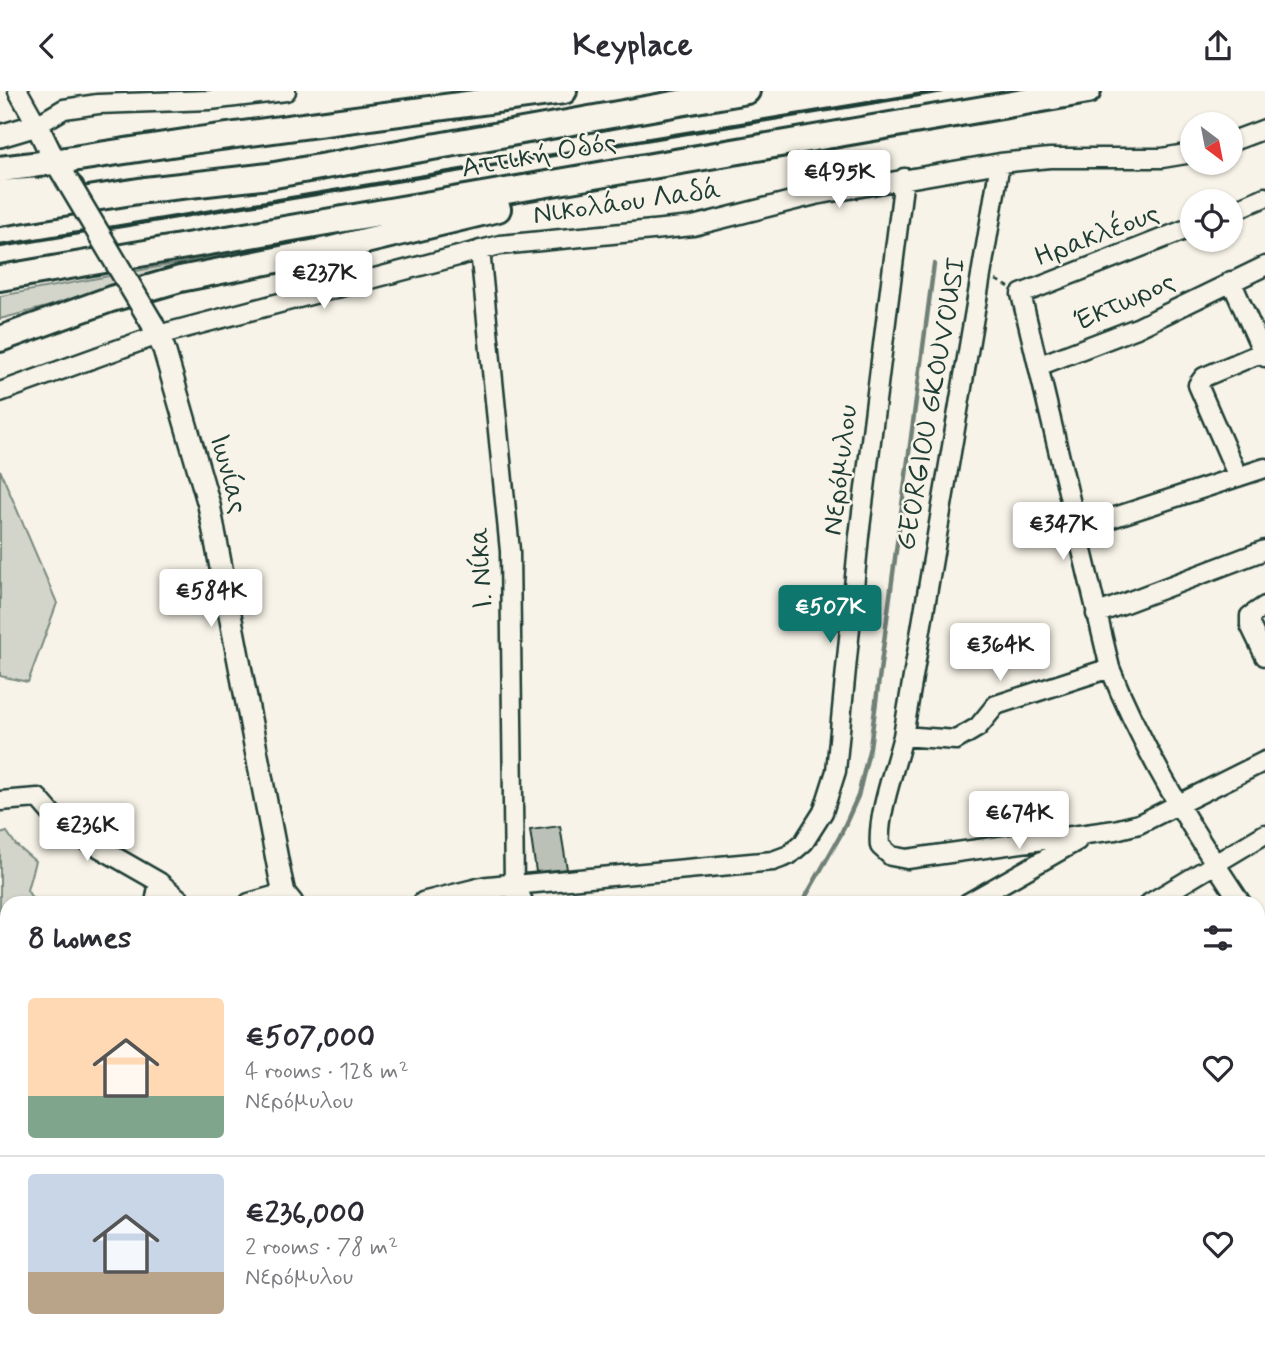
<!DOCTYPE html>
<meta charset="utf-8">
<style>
body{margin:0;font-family:Mynerve,sans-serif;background:#f7f7f7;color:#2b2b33;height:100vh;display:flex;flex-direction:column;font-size:26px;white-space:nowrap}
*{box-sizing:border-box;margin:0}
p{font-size:23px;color:#7c7c81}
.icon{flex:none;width:38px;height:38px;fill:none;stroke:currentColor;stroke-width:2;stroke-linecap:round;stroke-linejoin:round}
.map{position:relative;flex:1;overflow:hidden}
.sheet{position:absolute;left:0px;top:805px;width:1265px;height:450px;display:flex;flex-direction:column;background:#fff;border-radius:21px 21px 0 0;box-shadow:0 2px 5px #0004}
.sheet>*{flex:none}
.needle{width:46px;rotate:148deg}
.fabs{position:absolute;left:1180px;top:21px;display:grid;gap:14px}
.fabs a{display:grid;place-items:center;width:63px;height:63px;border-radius:50%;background:#fff;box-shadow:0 2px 5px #0004;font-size:35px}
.price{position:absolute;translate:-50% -60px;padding:0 16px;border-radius:7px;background:#fff;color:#222;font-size:23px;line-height:46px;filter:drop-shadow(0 2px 4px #0008)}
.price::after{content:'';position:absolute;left:50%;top:42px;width:21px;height:16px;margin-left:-10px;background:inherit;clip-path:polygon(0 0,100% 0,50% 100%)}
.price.selected{background:#0f766e;color:#fff}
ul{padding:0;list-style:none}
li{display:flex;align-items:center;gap:21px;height:175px;padding:0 28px}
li+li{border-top:2px solid #e1e1e2}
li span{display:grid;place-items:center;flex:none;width:196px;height:140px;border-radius:7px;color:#555}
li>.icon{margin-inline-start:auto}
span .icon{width:84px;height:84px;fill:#fffc;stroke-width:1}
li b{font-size:30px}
h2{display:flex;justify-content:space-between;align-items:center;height:84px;padding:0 28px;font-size:30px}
header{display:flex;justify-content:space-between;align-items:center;height:91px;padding:0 28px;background:#fff;font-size:32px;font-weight:700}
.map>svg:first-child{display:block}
.green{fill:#d3d5ca;stroke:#79897f;stroke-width:2}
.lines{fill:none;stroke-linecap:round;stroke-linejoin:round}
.stream{stroke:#6f8077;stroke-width:4.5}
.building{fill:#bbc1b6;stroke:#1f3d34;stroke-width:2}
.minor-casing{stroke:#1f3d34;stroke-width:23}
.major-casing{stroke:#1f3d34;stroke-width:26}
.highway-casing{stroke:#1f3d34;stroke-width:30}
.path{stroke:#1f3d34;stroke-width:2.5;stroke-dasharray:5 5;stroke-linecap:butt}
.minor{stroke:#f7f3e8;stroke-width:18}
.major{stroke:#f7f3e8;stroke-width:21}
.highway{stroke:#f7f3e8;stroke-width:24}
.rail{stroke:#1f3d34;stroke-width:4.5}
.major-bridge-casing{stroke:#1f3d34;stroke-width:26;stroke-linecap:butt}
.highway-bridge-casing{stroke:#1f3d34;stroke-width:30;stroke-linecap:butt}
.major-bridge{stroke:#f7f3e8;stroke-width:21}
.highway-bridge{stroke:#f7f3e8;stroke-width:24}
.labels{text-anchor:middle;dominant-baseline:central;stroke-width:5;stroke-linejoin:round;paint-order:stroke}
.street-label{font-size:28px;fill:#1f3d34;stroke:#f7f3e8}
</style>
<header><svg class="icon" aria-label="back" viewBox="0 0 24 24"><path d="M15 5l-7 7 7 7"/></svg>Keyplace<svg class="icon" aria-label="share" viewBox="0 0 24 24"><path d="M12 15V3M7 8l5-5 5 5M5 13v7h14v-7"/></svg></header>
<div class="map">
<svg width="1265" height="1254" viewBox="0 0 1265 1254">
<rect width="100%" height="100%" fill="#f7f3e8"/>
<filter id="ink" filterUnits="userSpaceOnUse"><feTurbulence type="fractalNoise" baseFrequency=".0143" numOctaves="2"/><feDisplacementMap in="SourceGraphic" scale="14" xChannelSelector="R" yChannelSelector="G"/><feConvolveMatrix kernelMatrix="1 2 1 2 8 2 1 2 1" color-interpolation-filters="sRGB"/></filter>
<g filter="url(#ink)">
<path class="green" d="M305,149L0,228V205Z
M0,379L57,512L28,591L0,585Z
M7,741L16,754L35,770L27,799L35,812H7V1123L0,1135V743Z"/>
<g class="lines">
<path class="stream" d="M802,812L840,745L858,705L870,656L934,173
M835,1248L839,1254"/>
</g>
<path class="building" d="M560,735L567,778L536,781L530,739Z"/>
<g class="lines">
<g class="minor-casing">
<path id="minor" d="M18,0L37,34L64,18L98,13L210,9L286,0
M1230,51L1265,38
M1000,72L903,645C895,677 877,724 880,755L891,765L907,768L1115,739L1139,733L1265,670
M1230,121L1265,106
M1192,136L1021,203L1110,577C1144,662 1191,737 1241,812
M480,159L510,460L514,794L773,770L789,764L804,751L823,721L836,680L859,445L904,87
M1231,190L1265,266
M1038,275L1137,237L1265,175
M0,301L158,244L500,154L693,135L815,104L1000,72L1050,67H1162L1192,62
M1238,386L1198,294L1204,286L1263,261
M1075,439L1265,377
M1265,515L1250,525V534L1265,565
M1096,523L1265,459
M903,645L956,649L978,636L996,614L1110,577
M0,710L38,707L63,736L159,791L184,812
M155,812L159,791
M249,812L284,802
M968,812L1077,750
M1150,812L1265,743
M1258,839L1265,849
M1258,912L1265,906
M1258,1135L1265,1141
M1258,1169L1265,1161
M0,1204H7
M592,1248L607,1254
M225,1254L226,1248
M388,1254V1248
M800,1254L812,1248
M1011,1254L1016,1248
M1076,1254L1080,1248
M1197,1254L1202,1248"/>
</g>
<g class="major-casing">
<path id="major" d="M0,45L37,34L49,59
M152,232L164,258L209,414L280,784L284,802L292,812
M424,812L484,797L514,794L522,812
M1027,1248L1036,1254"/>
</g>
<g class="highway-casing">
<path id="highway" d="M191,50L564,0
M0,78L33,74
M0,102L71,97
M0,122L145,99L269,85L747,0
M0,187L1088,0
M0,248L111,208L180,188L332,158L498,118"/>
</g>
<path class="path" d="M996,189L1009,196
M37,1248L38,1254"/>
<use href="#minor" class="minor"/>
<use href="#major" class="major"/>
<use href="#highway" class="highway"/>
<path class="rail" d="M0,155L942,0"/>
<g class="major-bridge-casing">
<path id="major-bridge" d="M49,59L152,232"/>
</g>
<g class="highway-bridge-casing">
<path id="highway-bridge" d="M33,74L191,50"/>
</g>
<use href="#major-bridge" class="major-bridge"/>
<use href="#highway-bridge" class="highway-bridge"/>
</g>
</g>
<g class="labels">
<g class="street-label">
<text transform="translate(539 65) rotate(-10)">Αττική Οδός</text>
<text transform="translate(627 112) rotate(-8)">Νικολάου Λαδά</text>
<text transform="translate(1097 145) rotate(-21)">Ηρακλέους</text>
<text transform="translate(1125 211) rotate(-24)">Έκτωρος</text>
<text transform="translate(932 313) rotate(-80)">GEORGIOU GKOUVOUSI</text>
<text transform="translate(841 379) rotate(-83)">Νερόμυλου</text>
<text transform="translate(228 383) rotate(75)">Ιωνίας</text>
<text transform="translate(482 477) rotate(-93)">Ι. Νίκα</text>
</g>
</g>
</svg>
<div class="fabs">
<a><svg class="needle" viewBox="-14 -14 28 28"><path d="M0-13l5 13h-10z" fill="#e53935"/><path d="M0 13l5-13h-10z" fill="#7c7c81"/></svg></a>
<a><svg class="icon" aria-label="locate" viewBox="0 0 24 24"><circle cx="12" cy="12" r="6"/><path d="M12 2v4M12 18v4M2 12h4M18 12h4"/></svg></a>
</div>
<b class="price" style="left:839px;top:119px">€495K</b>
<b class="price" style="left:324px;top:220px">€237K</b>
<b class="price" style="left:1063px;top:471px">€347K</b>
<b class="price" style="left:211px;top:538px">€584K</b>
<b class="price selected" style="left:830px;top:554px">€507K</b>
<b class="price" style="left:1000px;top:592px">€364K</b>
<b class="price" style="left:1019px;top:760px">€674K</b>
<b class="price" style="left:87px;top:772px">€236K</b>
<section class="sheet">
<h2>8 homes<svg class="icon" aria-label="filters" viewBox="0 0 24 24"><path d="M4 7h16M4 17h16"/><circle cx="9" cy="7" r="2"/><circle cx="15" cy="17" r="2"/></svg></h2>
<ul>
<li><span style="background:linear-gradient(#ffd9b3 70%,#7fa58c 0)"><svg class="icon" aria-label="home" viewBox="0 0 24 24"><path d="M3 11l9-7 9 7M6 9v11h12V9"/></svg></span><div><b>€507,000</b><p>4 rooms · 128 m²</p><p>Νερόμυλου</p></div><svg class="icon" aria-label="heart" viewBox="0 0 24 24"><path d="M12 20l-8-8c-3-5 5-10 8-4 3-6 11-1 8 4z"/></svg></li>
<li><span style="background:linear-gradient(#c9d6e8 70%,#b9a48a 0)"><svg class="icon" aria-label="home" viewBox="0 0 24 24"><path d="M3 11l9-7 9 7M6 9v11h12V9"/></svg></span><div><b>€236,000</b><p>2 rooms · 78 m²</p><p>Νερόμυλου</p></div><svg class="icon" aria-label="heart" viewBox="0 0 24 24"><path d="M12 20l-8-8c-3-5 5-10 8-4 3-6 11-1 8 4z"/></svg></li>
</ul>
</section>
</div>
